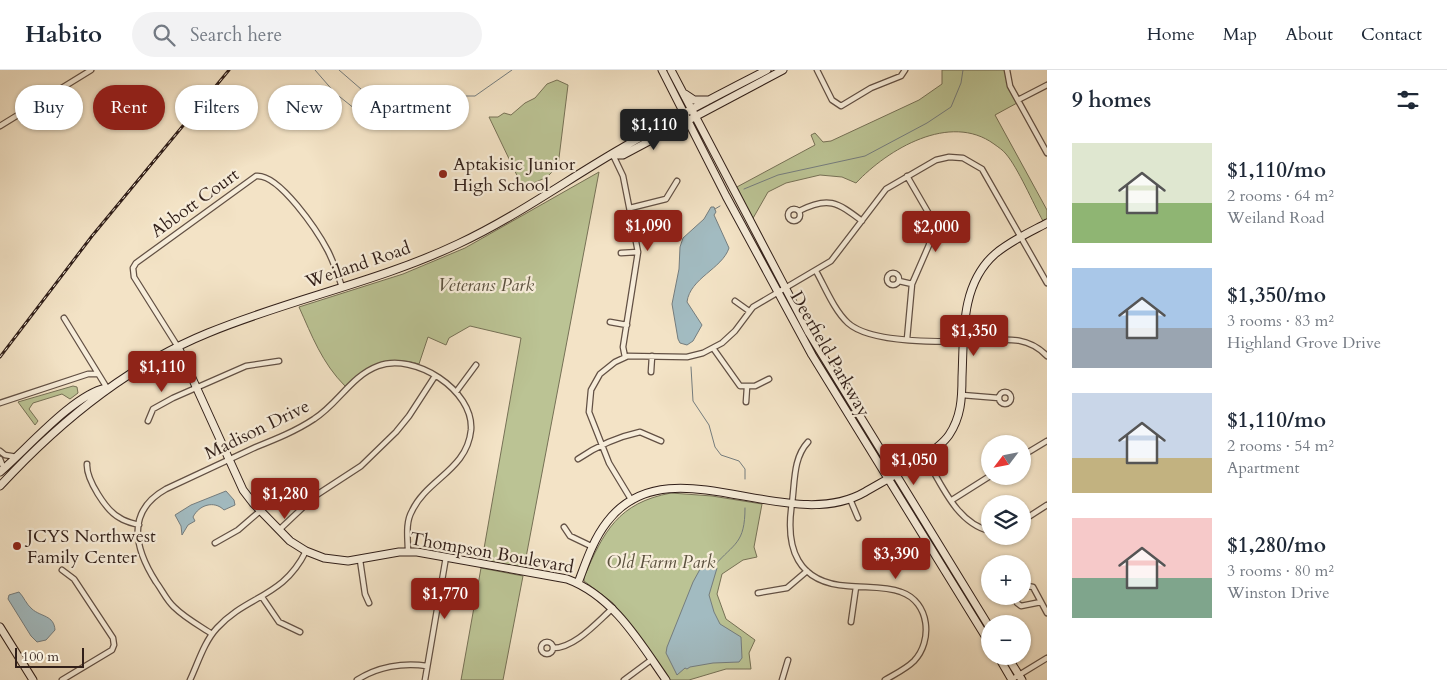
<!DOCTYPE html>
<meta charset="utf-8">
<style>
body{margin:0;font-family:Cardo,serif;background:#f2f2f3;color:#1f2937;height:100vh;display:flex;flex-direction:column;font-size:19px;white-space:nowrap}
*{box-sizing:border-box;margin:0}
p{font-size:16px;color:#747a83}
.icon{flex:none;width:28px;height:28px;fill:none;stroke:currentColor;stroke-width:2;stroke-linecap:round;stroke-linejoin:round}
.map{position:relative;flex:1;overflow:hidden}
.side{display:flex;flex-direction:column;background:#fff;width:400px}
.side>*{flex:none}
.guide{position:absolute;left:15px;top:15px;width:475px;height:45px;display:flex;gap:10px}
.needle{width:32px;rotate:238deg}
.controls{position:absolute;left:981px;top:365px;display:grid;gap:10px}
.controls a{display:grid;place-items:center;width:50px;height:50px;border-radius:50%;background:#fff;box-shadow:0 1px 4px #0004;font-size:25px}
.scale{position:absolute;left:15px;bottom:12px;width:69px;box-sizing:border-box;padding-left:5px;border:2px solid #311f19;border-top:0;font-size:14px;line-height:18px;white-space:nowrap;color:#311f19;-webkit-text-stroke:4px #f7edda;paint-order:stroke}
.price{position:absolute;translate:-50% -42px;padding:0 11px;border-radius:5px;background:#8f2418;color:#fff;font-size:16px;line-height:32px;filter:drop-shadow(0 1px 2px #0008)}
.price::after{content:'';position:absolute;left:50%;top:30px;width:15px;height:11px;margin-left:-8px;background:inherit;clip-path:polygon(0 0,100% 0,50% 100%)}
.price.active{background:#222;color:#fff}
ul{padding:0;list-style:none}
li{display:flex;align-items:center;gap:15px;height:125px;padding:0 25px}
li span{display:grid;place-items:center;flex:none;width:140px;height:100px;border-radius:0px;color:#555}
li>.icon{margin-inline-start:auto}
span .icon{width:60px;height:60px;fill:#fffc;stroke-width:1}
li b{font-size:21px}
h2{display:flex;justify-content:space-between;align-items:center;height:60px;padding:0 25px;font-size:21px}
.pill{padding:0 18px;border-radius:22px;background:#fff;box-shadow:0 1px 4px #0004;font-size:18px;line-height:45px}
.pill.active{background:#8f2418;color:#fff}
header{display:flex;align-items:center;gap:30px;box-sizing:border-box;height:70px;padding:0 25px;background:#fff;border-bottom:1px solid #e0e1e3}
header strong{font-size:24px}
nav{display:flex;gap:28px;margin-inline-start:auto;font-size:18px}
.search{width:350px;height:45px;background:#f2f2f3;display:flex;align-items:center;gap:12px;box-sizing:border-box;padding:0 18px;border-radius:28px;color:#747a83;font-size:19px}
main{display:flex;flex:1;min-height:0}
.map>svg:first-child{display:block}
.green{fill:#bbc394;stroke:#767156}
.water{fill:#a2bbc1;stroke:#757d7e}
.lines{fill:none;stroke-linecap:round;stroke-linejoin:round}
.stream{stroke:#757d7e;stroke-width:1}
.street-casing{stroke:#625044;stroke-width:7}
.secondary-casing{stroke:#311f19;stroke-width:9}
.street{stroke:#f7edda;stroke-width:4.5}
.secondary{stroke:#f7edda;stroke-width:7}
.rail-casing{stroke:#311f19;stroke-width:3}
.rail{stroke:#f7edda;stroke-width:1;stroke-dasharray:4;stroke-linecap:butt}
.poi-dot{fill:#8f2418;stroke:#f7edda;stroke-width:2}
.labels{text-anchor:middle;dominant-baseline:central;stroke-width:4.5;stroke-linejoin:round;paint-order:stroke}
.poi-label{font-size:18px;fill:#311f19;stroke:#f7edda;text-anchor:start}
.street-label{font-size:18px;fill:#311f19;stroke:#f7edda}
.park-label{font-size:18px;font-style:italic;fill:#5a503e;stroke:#f7edda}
</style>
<header>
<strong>Habito</strong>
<div class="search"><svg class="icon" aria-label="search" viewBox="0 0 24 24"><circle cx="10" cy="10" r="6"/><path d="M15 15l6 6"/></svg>Search here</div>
<nav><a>Home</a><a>Map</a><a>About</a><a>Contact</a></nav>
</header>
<main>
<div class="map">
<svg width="1047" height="610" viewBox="0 0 1047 610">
<rect width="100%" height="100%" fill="#f3e3c6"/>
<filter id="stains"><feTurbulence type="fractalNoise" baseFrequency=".004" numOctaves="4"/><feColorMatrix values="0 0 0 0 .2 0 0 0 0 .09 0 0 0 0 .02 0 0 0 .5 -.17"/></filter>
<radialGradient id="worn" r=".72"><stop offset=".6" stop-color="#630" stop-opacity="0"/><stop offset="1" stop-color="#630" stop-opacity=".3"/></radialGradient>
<path class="green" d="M942,0H1005L1010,21L1017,33L995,45L1047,140V149L1043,151C1033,133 1018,98 1006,84C1003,80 998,77 994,74C950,42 888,79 856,113L842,107L820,105L786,113L768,122L752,150L735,118L815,75L811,65L815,63L823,72L831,71L919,30L942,14Z
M557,10L568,15L558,96L547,107L523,118L489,47H498L504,43L511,45L525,33L535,28L547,14Z
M599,102L524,498L482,490L521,268L470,256L449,268L446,275L428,267L419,294C389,285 368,296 345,316C322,293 312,266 299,237L403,204L465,178Z
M73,316L77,317L78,323L70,329L62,324L33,333L29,339L38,351L35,355L18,332Z
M671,423L712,426L762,434L754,477L757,487L743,490L722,504L717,524L726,549L755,570L749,583L751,599H726L689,610H669L613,533L584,511V507C604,461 618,433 671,423Z
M481,498L523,506L503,610H461Z"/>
<path class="water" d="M711,137H714L716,142L714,145L729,178C722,199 690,208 687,232L702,255L693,271L687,275L680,273L678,269L672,234L679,199L680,177L683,168L704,149Z
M226,421L234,430L235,435L224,440C214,430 199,435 193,447L195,451L188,455L182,465L181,456L175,445L191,435Z
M704,492L712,493L717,498L709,525L714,542L720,554L741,567L742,588L739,592L713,593L690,597L687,599L685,598L677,605L666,583L667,577L693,512Z
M19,522C24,527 26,534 32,539C41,547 54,545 55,560L46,570L37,572L31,566L8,529L9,525Z"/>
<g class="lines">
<path class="stream" d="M315,0L335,23L355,39L369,43L444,26H475L512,0
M339,0L369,26L396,37
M744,119L778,105L865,86L927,53L951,37L961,13L963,0
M715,139L720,136
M691,297L693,331L709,355L715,377L721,385L739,391L745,399V409
M715,495C734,473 745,474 745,438"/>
<g class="street-casing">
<path id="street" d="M817,0L832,30L841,36L871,18L901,6L905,0
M1007,0L1010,16L1047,83
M1018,30L1047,15
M0,56L91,0
M613,85L623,106L638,182L623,277L625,287
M630,138L666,129L677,111
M788 145a6 6 0 1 1 12 0a6 6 0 1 1-12 0Z
M799,141C828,126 837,132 862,151
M621,183L638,182
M816,201C825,217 834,240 848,253C871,274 944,272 975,271C1002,270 1026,264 1047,286
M887 209a6 6 0 1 1 12 0a6 6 0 1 1-12 0Z
M899,211L912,214
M735,231L749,241
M64,248L107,318
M610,252L627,255
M907,269L912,214L929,175L932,160L929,144L907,106
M178,277L134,207L133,198L136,193L256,106C279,103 318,162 328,181C334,193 338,205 342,217
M713,278L740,316H755L769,309
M651,302L652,286
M456,322L476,295
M999 328a6 6 0 1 1 12 0a6 6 0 1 1-12 0Z
M962,325L999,328
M746,332L747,317
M0,333L88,304H97
M148,351L153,339L173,328L246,296L279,291
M808,372C793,388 795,412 792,433C785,478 797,513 848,516C865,518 885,516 901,522C930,532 933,571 914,591C906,599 895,604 885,610
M0,381L5,385L17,387
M924,385C941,413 956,453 990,461
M1022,386L1047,371
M0,389L4,399
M578,389C597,376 617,367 640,362L661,371
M87,394C86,409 106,441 120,448C126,452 132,453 139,455
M850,429L858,448
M952,430L990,406
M632,431L609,393L589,342L591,320L600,304L615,292L628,286L687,287L703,283L722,273L735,261L753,237L831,191L886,119L936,90L949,87L963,88L982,99L1047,213
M1022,451L1047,435
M564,457L570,466L593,477
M279,460L315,426L361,396L396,362L409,346L435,306
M215,473L238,460L260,441
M360,490L365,524L369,533
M1022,519L1027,516L1033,517L1047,543
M758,523L787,518L807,501
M1017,526V533L1021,536L1041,532
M262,527L279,552L300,562
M851,552L856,517
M212,564C200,556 185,548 174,537C167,531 162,520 156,512C135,479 125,442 166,419C196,405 226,391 256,377C276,369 296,361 314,349C338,334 351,306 378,296C414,282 474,320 471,360C467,400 427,409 412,441C405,453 408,469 408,482
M541 578a6 6 0 1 1 12 0a6 6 0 1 1-12 0Z
M553,578C575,578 597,552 613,538
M62,610L112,580L114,575L113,568L74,509L62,500
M190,610C198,593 204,572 217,558C247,525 283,528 306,481
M357,610C377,597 403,592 427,596
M425,610L446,487
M624,610L651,590
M782,610L788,590
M1011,610L1047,588"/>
</g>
<g class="secondary-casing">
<path id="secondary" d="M662,0L726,126L812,285L990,574
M671,0L809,263L990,558
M685,24L694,30H709
M613,85H623L783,0
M178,277L243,420L253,433L290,471L306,481L324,488L348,491L399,482H417L567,509C613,526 639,571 666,610
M0,402C27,379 73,325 106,318
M0,416C59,352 127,296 208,263C290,229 378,212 458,174C516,147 568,109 622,78C669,50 718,25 767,0
M578,513C586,492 593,470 607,452C668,371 787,467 865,422C885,410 936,384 949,365C961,347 962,329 962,307C964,265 960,215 995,184C1010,171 1030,162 1047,153
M0,557L33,610
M998,586L1012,610
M1007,586L1022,610"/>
</g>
<use href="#street" class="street"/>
<use href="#secondary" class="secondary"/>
<g class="rail-casing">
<path id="rail" d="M0,287L92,166L229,0"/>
</g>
<use href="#rail" class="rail"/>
</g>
<g class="poi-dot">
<circle cx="443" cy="104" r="5"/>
<circle cx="17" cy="476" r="5"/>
</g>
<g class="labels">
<g class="poi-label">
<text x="453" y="94">Aptakisic Junior<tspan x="453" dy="21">High School</tspan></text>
<text x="27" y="466">JCYS Northwest<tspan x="27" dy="21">Family Center</tspan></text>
</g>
<g class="street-label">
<text transform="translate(195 133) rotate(-36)">Abbott Court</text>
<text transform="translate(358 195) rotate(-19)">Weiland Road</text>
<text transform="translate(830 284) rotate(60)">Deerfield Parkway</text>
<text transform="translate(257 360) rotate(-26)">Madison Drive</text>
<text transform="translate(492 483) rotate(10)">Thompson Boulevard</text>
</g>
<g class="park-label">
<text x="486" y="215">Veterans Park</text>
<text x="661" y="492">Old Farm Park</text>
</g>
</g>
<rect width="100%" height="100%" filter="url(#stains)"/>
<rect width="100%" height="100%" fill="url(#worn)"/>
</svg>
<div class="controls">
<a><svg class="needle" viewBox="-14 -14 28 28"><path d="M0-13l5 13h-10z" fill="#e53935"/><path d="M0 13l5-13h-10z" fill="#747a83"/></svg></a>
<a><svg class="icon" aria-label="layers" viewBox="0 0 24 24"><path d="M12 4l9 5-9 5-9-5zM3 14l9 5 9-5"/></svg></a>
<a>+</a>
<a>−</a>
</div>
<div class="scale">100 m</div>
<b class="price active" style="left:654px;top:81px">$1,110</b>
<b class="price" style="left:648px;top:182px">$1,090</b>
<b class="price" style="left:936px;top:183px">$2,000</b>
<b class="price" style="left:974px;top:287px">$1,350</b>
<b class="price" style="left:162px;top:323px">$1,110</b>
<b class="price" style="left:914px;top:416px">$1,050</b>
<b class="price" style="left:285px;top:450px">$1,280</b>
<b class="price" style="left:896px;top:510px">$3,390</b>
<b class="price" style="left:445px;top:550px">$1,770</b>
<div class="guide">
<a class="pill">Buy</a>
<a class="pill active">Rent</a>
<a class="pill">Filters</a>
<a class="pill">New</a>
<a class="pill">Apartment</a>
</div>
</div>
<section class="side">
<h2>9 homes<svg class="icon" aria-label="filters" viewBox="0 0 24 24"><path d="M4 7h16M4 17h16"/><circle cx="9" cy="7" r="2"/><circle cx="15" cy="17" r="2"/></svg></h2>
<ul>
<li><span style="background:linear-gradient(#dfe7d0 60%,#8fb573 0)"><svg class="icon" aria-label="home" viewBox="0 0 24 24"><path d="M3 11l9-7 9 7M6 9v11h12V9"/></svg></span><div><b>$1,110/mo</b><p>2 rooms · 64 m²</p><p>Weiland Road</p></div></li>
<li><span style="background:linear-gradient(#a9c7e8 60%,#9aa5b1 0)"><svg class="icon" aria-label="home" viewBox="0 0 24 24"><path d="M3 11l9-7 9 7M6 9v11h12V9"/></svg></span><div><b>$1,350/mo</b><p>3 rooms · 83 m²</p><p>Highland Grove Drive</p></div></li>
<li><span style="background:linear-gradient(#c9d6e8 65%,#c2b280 0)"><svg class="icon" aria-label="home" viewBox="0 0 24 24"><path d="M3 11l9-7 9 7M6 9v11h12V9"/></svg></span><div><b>$1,110/mo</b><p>2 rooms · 54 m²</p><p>Apartment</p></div></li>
<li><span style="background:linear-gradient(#f6c9c9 60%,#7fa58c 0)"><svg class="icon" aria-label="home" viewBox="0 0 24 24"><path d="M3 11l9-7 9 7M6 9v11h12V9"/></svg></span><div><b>$1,280/mo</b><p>3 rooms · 80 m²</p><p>Winston Drive</p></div></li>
</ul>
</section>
</main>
